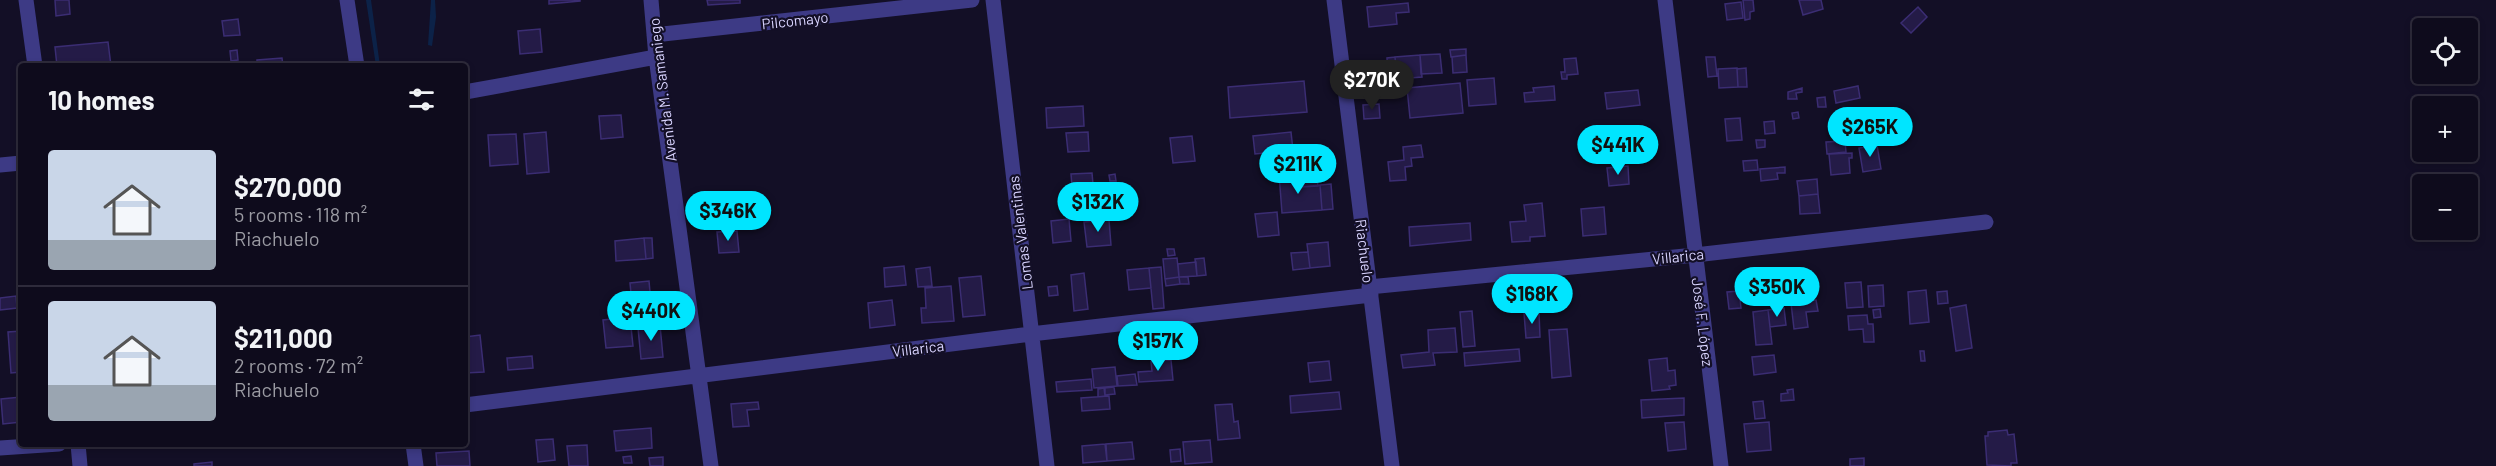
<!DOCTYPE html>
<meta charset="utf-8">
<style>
body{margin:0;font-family:Barlow,sans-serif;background:#1c1929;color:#f1f3f6;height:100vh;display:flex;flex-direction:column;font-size:22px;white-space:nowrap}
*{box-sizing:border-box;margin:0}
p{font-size:20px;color:#9b9ba3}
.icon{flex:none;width:33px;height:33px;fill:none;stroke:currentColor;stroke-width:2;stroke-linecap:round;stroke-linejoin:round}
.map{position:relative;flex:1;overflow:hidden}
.sheet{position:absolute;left:18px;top:63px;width:450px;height:384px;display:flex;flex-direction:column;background:#0e0b1c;border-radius:6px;box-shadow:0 3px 9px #0003,0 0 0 2px #2e2b3b}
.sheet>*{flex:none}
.fabs{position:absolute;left:2412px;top:18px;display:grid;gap:12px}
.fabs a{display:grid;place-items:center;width:66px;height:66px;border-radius:6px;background:#0e0b1c;box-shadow:0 3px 9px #0003,0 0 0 2px #2e2b3b;font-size:30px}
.price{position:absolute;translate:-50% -51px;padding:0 14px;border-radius:21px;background:#00e5ff;color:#111;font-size:20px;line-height:39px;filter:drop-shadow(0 2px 3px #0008)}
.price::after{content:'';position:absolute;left:50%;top:36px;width:18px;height:14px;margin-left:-9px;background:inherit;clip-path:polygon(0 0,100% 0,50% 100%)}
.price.selected{background:#222;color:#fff}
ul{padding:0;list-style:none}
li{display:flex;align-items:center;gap:18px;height:150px;padding:0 30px}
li+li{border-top:2px solid #2e2b3b}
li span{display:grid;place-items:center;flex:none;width:168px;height:120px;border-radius:6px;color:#555}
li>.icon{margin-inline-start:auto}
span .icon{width:72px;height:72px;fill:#fffc;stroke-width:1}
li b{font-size:26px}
h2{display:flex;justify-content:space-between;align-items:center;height:72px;padding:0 30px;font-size:26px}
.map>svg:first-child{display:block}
.water{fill:#0c2248}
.building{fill:#241b47;stroke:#3b2d73;stroke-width:1.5}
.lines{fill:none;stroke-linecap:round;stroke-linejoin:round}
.minor{stroke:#3d3a85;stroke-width:15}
.tertiary{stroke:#3d3a85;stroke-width:15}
.labels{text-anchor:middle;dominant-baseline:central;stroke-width:4.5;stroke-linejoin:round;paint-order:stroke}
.street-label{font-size:15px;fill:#d9d4ff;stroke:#130f26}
</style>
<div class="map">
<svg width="2496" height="466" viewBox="0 0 2496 466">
<rect width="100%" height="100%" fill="#130f26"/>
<path class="water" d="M366,0H371L380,66H376Z
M431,0H435L436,17L432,46L428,45Z"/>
<path class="building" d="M55,0H69L70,14L56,16Z
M549,0H580V1L549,4Z
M707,0H740V3L708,5Z
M1743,0H1753L1754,11L1750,12V19L1745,20Z
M1799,0H1821L1823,9L1803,15Z
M1741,2L1743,18L1727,20L1725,4Z
M1408,3L1409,12L1396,13L1397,24L1369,27L1367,7Z
M1918,7L1927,17L1911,33L1901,23Z
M238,19L240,35L224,36L222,21Z
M540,29L542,52L520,54L518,31Z
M108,42L111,66H57L55,47Z
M1466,49V55L1451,57L1450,50Z
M237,50L238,60L231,61L230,51Z
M1440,54L1442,73L1421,74L1420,55Z
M1420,55L1422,77L1397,79L1395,57Z
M1466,55L1467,72L1453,73L1452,57Z
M1395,57L1397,79H1388L1387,58Z
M1706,57H1715L1717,76L1708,77Z
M282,58L283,66H257V60Z
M1576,58L1578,74L1567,75V79H1562L1561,72H1565L1564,59Z
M1737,68L1738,87L1719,88L1718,69Z
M1746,68L1747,87H1738L1737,69Z
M1494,78L1496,104L1469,106L1467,80Z
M1304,81L1307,112L1230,118L1228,87Z
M1460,83L1463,113L1410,118L1407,88Z
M1554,86L1555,100L1525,102L1524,93L1534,92L1533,88Z
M1858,86L1860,98L1836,103L1834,91Z
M1378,87V94L1356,96V89Z
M1802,88V92L1796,93L1797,99H1788V92Z
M1638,90L1640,105L1607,109L1605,93Z
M1825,97L1826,107H1818L1817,98Z
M1379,104L1380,118L1364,119L1363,105Z
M1083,106L1084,126L1047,128L1046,108Z
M1798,112L1799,118L1793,119L1792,113Z
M621,115L623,137L601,139L599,116Z
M1740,118L1742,140L1727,141L1725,119Z
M1774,121L1775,133L1765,134L1764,122Z
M546,132L549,172L527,174L524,134Z
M1088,132L1089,151L1068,152L1066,133Z
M1291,132L1293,150L1255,154L1253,136Z
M516,134L518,164L490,166L488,135Z
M1192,136L1195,161L1173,163L1170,138Z
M1756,140H1765V147L1757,148Z
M1845,141L1846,152L1827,154L1826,142Z
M1421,145L1423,157L1411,158L1412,166L1405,167L1406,180L1390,181L1388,162L1404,160L1403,147Z
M1877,145L1881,169L1863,172L1859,148Z
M1852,153V158H1849L1850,173L1831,175L1829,154Z
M1757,160L1758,170L1744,171L1743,161Z
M1628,166L1629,184L1609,186L1607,168Z
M1785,167V173H1777L1778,179L1761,181L1760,169Z
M1316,170L1318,186L1301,187L1300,172Z
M1300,172L1301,187L1320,185L1322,210L1282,213L1279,174Z
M1092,173L1093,184L1072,186L1071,174Z
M1115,174L1116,181H1110L1109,175Z
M1817,179L1818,194L1799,196L1797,181Z
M1331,184L1333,209L1322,210L1320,185Z
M1818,194L1820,213L1800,214L1799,196Z
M1542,203L1545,236L1530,237V241L1512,242L1510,222L1526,221L1524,205Z
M1081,204H1089V211L1082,212Z
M1604,207L1606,234L1583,236L1581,209Z
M1277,212L1279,235L1258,237L1255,214Z
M1069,219L1071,241L1053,243L1051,221Z
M1109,220L1111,245L1087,247L1084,222Z
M1470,223L1471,240L1410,246L1409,227Z
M737,231L739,252L719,253L717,232Z
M644,238L646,259L616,261L615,241Z
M644,238H652L653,258L646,259Z
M1328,242L1330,266L1310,268L1307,244Z
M1167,249H1174L1175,255L1168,256Z
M1308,252L1310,268L1293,270L1291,253Z
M1177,258L1179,277L1165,279L1163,259Z
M1204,258L1206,275L1197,276L1195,259Z
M1196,262L1197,276L1179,277L1178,264Z
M904,266L906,285L885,287L884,268Z
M930,267L932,286L918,287L916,269Z
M1161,267L1164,308L1153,309L1149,268Z
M1149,268L1151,288L1129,290L1127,270Z
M1084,273L1088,309L1074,311L1071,275Z
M981,276L985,315L963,317L959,278Z
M1179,277L1180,284L1166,286L1165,279Z
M1179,277H1188L1189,284H1180Z
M649,281L651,303L632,304L630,283Z
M1861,282L1863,307L1847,308L1845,283Z
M1883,285L1884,306L1869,307L1868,286Z
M951,286L954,321L922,323L921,308H926L925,288Z
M1057,286L1058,295L1049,296L1048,287Z
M1926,290L1929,322L1910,324L1908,292Z
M1739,291L1741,308L1729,309L1727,292Z
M1947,291L1948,303L1938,304L1937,292Z
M16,296L17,308L0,310V298Z
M892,300L895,325L870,328L868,303Z
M1816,300L1818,311L1806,312L1808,327L1794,329L1791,303Z
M1966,305L1972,348L1956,351L1950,308Z
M1784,308L1786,325L1770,327L1768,310Z
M1880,309L1881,317L1874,318L1873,310Z
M1768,310L1772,344L1756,345L1753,312Z
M1472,311L1475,346L1463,347L1460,312Z
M1539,312L1540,337L1526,338L1524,313Z
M1867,315L1868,324H1873L1874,342H1864L1863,329L1849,330L1848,316Z
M630,317L633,346L606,348L603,320Z
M660,325L663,357L641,359L638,328Z
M1455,328L1457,352L1433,353L1435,365L1403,368L1401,355L1429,352L1428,330Z
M1567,329L1571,376L1552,378L1549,330Z
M21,331V372L11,373L8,332Z
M480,335L484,372L465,373V337Z
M1519,349L1520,361L1465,366L1464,353Z
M1920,351H1924L1925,361H1921Z
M1774,355L1776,372L1754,375L1752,357Z
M532,356L533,368L508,370L507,358Z
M1667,358L1668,371L1675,370L1676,385L1669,386L1670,389L1652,391L1649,360Z
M1171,360L1173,380L1139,382L1138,372L1152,371L1151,361Z
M1329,361L1331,380L1310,382L1308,363Z
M1115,367L1117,386L1094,388L1092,369Z
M1135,374L1137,385L1118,386L1117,376Z
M1091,379L1092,390L1057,392L1056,382Z
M1114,387L1115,394L1105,395V388Z
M1104,388L1105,396L1098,397V389Z
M1793,389L1794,400L1781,401V394L1788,393L1787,390Z
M1339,392L1341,409L1291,413L1290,396Z
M1109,396L1110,409L1082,411L1081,398Z
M21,397V422L3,424L1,399Z
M1684,398V415L1642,418L1641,400Z
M1763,401L1765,418L1755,419L1753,402Z
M758,402L759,409L747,410L749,426L733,427L731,404Z
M1232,404L1234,422L1238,421L1240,438L1218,440L1215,405Z
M1684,422L1686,449L1668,451L1665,423Z
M1769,422L1771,450L1747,452L1744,424Z
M651,428L652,448L616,451L614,431Z
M2007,430L2008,435L2014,434L2017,463H2011V466L1987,465L1985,436H1988V432Z
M553,439L555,460L538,462L536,440Z
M1210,440L1212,462L1185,464L1183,442Z
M1132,442L1134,459L1107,461L1106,444Z
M1105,444L1107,461L1083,463L1082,446Z
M587,445L588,466H569L567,446Z
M1180,449L1181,461L1171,462L1170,450Z
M469,451L470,466H437L436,453Z
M631,456L632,463H624L623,457Z
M663,457V466H650L649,458Z
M1864,458V466H1850V459Z
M212,462V466H194V464Z"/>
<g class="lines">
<path class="minor" d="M347,0L357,66
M651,0L656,57L711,466
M993,0L1047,466
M1334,0L1392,466
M1665,0L1721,466
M654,35L972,0
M465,92L656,57
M0,165L21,163
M1369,287L1695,255L1986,222
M465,405L1031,334L1371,295
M413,444L416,466
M0,448L59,444"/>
<path class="tertiary" d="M26,0L35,66
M78,444L80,466"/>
</g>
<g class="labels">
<g class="street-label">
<text transform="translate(795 20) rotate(-6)">Pilcomayo</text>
<text transform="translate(662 90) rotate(-97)">Avenida M. Samaniego</text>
<text transform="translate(1020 233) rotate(-97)">Lomas Valentinas</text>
<text transform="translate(1365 251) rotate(83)">Riachuelo</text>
<text transform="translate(1678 256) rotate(-6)">Villarica</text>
<text transform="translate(1703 322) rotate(83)">José F. López</text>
<text transform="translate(918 348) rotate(-7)">Villarica</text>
</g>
</g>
</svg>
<div class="fabs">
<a><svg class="icon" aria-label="locate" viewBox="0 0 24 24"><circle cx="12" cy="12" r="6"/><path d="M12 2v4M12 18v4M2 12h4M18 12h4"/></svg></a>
<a>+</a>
<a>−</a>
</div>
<b class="price selected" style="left:1372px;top:111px">$270K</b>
<b class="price" style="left:1870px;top:158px">$265K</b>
<b class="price" style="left:1618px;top:176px">$441K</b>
<b class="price" style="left:1298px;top:195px">$211K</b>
<b class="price" style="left:1098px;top:233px">$132K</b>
<b class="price" style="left:728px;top:242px">$346K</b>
<b class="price" style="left:1777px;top:318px">$350K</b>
<b class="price" style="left:1532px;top:325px">$168K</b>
<b class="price" style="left:651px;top:342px">$440K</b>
<b class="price" style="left:1158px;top:372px">$157K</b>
<section class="sheet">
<h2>10 homes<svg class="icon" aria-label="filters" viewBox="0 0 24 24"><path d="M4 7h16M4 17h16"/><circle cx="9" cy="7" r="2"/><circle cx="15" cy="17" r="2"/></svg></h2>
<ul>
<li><span style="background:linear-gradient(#c9d6e8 75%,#9aa5b1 0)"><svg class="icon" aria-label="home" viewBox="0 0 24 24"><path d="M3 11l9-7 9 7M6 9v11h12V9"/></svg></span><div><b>$270,000</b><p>5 rooms · 118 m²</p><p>Riachuelo</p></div></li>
<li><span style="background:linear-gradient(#c9d6e8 70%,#9aa5b1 0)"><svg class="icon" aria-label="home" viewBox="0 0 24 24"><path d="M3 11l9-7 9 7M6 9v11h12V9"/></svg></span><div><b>$211,000</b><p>2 rooms · 72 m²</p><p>Riachuelo</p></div></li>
</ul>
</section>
</div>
